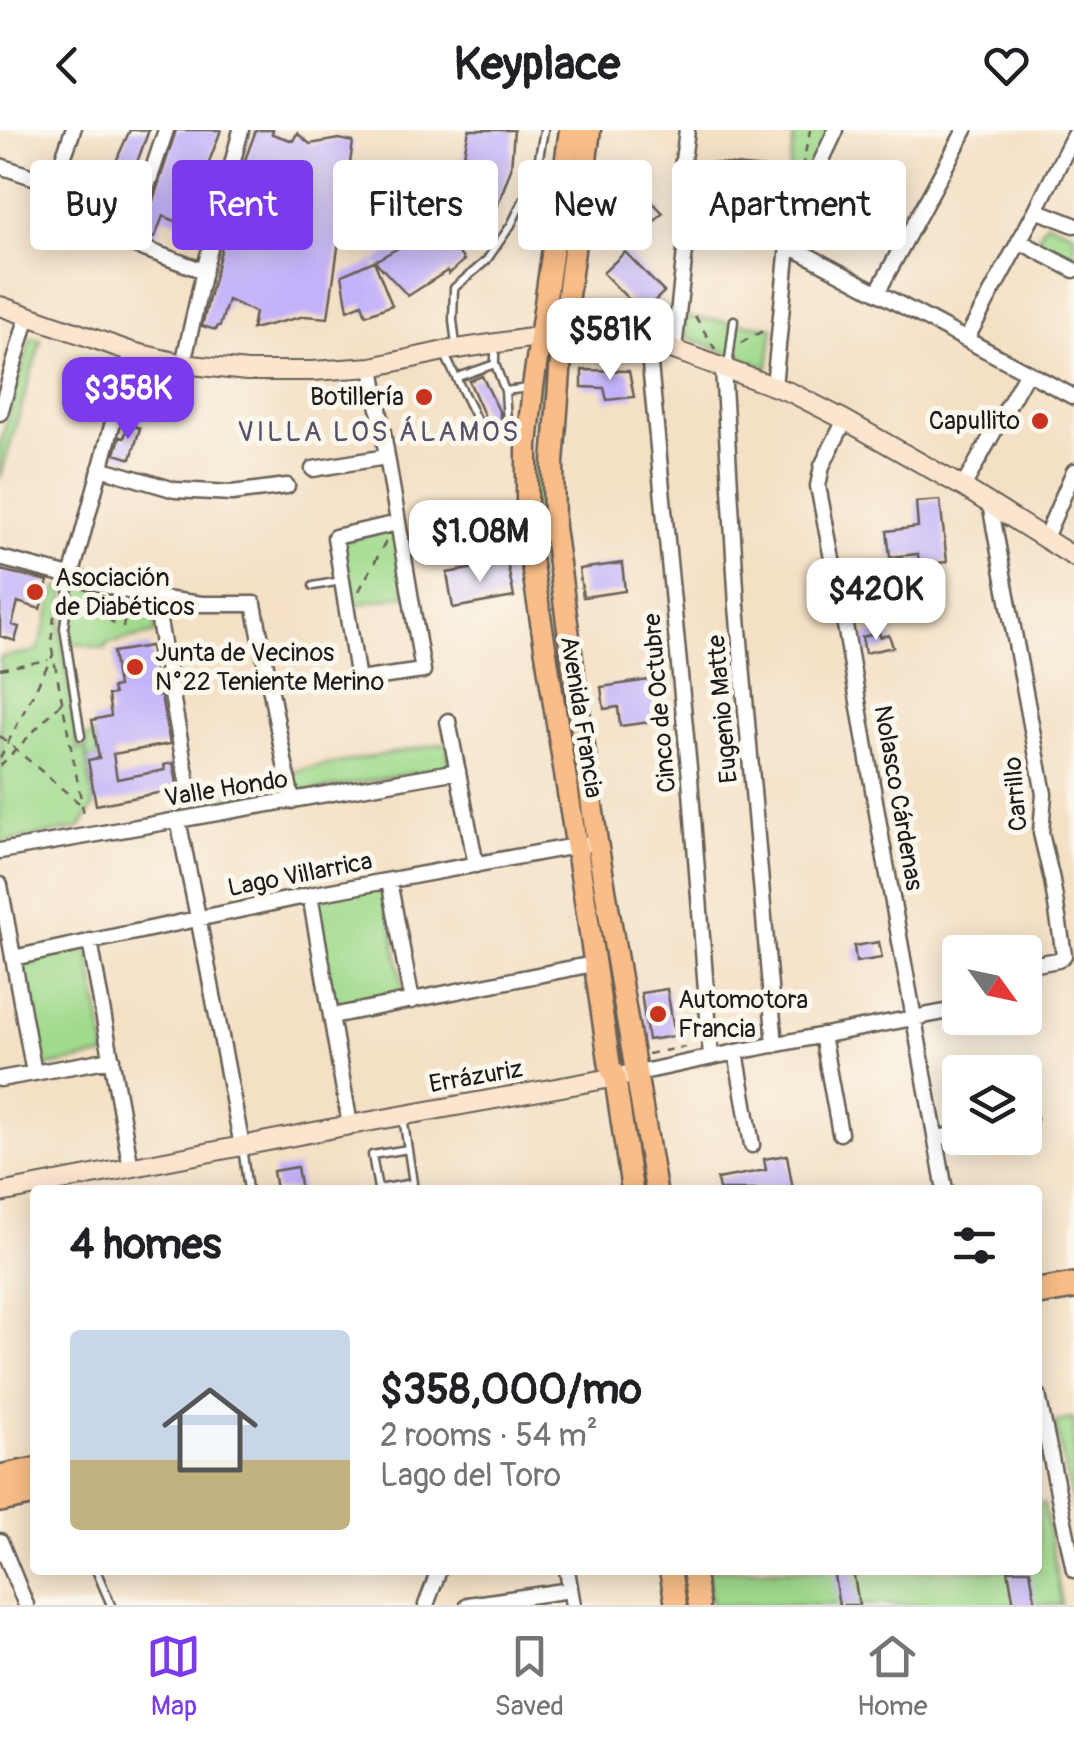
<!DOCTYPE html>
<meta charset="utf-8">
<style>
body{margin:0;font-family:Pangolin,sans-serif;background:#f6f6f6;color:#202124;height:100vh;display:flex;flex-direction:column;font-size:38px;white-space:nowrap}
*{box-sizing:border-box;margin:0}
p{font-size:32px;color:#757577}
.icon{flex:none;width:55px;height:55px;fill:none;stroke:currentColor;stroke-width:2;stroke-linecap:round;stroke-linejoin:round}
.map{position:relative;flex:1;overflow:hidden}
.drawer{position:absolute;left:30px;top:1055px;width:1012px;height:390px;display:flex;flex-direction:column;background:#fff;border-radius:10px;box-shadow:0 5px 25px #0003}
.drawer>*{flex:none}
.hud{position:absolute;left:30px;top:30px;width:1015px;height:90px;display:flex;gap:20px}
.needle{width:65px;rotate:123deg}
.tools{position:absolute;left:942px;top:805px;display:grid;gap:20px}
.tools a{display:grid;place-items:center;width:100px;height:100px;border-radius:10px;background:#fff;box-shadow:0 5px 25px #0003;font-size:50px}
.price{position:absolute;translate:-50% -85px;padding:0 22px;border-radius:20px;background:#fff;color:#222;font-size:32px;line-height:65px;filter:drop-shadow(0 2px 5px #0008)}
.price::after{content:'';position:absolute;left:50%;top:60px;width:30px;height:22px;margin-left:-15px;background:inherit;clip-path:polygon(0 0,100% 0,50% 100%)}
.price.current{background:#7c3aed;color:#fff}
ul{padding:0;list-style:none}
li{display:flex;align-items:center;gap:30px;height:250px;padding:0 40px}
li span{display:grid;place-items:center;flex:none;width:280px;height:200px;border-radius:10px;color:#555}
li>.icon{margin-inline-start:auto}
span .icon{width:120px;height:120px;fill:#fffc;stroke-width:1}
li b{font-size:42px}
h2{display:flex;justify-content:space-between;align-items:center;height:120px;padding:0 40px;font-size:42px}
.tag{padding:0 35px;border-radius:10px;background:#fff;box-shadow:0 5px 25px #0003;font-size:35px;line-height:90px}
.tag.current{background:#7c3aed;color:#fff}
header{display:flex;justify-content:space-between;align-items:center;height:130px;padding:0 40px;background:#fff;font-size:45px;font-weight:700}
.tabs{display:flex;justify-content:space-around;align-items:center;height:140px;border-top:2px solid #e0e0e0;background:#fff;font-size:28px;color:#757577}
.tabs a{display:grid;justify-items:center;gap:5px}
.tabs .current{color:#7c3aed}
.map>svg:first-child{display:block}
.green{fill:#a0da8d;stroke:#5e7b54;stroke-width:2.5}
.building{fill:#c3b1f9}
.lines{fill:none;stroke-linecap:round;stroke-linejoin:round}
.lane-casing{stroke:#686157;stroke-width:11}
.street-casing{stroke:#686157;stroke-width:19}
.secondary-casing{stroke:#686157;stroke-width:22}
.primary-casing{stroke:#686157;stroke-width:25}
.highway-casing{stroke:#686157;stroke-width:30}
.path{stroke:#686157;stroke-width:2.5;stroke-dasharray:8 8;stroke-linecap:butt}
.lane{stroke:#fff;stroke-width:6}
.street{stroke:#fff;stroke-width:14}
.secondary{stroke:#fce5cf;stroke-width:18}
.primary{stroke:#f8bd88;stroke-width:20}
.highway{stroke:#f8bd88;stroke-width:25}
.poi-dot{fill:#c8321e;stroke:#fbf7ec;stroke-width:4}
.labels{text-anchor:middle;dominant-baseline:central;stroke-width:10;stroke-linejoin:round;paint-order:stroke}
.poi-label{font-size:25px;fill:#1c1c1c;stroke:#fbf7ec;text-anchor:start}
.street-label{font-size:25px;fill:#1c1c1c;stroke:#fbf7ec}
.neighbourhood-label{font-size:28px;letter-spacing:2.5px;fill:#565069;stroke:#fbf7ec}
</style>
<header><svg class="icon" aria-label="back" viewBox="0 0 24 24"><path d="M15 5l-7 7 7 7"/></svg>Keyplace<svg class="icon" aria-label="heart" viewBox="0 0 24 24"><path d="M12 20l-8-8c-3-5 5-10 8-4 3-6 11-1 8 4z"/></svg></header>
<div class="map">
<svg width="1074" height="1475" viewBox="0 0 1074 1475">
<rect width="100%" height="100%" fill="#fbf7ec"/>
<filter id="ink" filterUnits="userSpaceOnUse"><feTurbulence type="fractalNoise" baseFrequency=".01" numOctaves="2"/><feDisplacementMap in="SourceGraphic" scale="20" xChannelSelector="R" yChannelSelector="G"/><feConvolveMatrix kernelMatrix="1 2 1 2 8 2 1 2 1" color-interpolation-filters="sRGB"/></filter>
<filter id="wash" filterUnits="userSpaceOnUse"><feTurbulence type="fractalNoise" baseFrequency=".0048" numOctaves="4" result="noise"/><feDisplacementMap in="SourceGraphic" scale="40" xChannelSelector="R" yChannelSelector="G"/><feGaussianBlur stdDeviation="2.25" result="paint"/><feColorMatrix in="noise" values="0 0 0 0 0 0 0 0 0 0 0 0 0 0 0 0 0 1.4 0 .05"/><feComposite in="paint" operator="in"/></filter>
<g filter="url(#wash)">
<rect width="100%" height="100%" fill="#f4e0c5"/>
<path class="green" d="M795,0H834L811,45L789,43Z
M1046,92L1074,103V131L1036,111Z
M686,187L773,197L768,238L684,206Z
M31,208L41,210L0,349V315Z
M552,234L543,367L545,405L565,555L589,694L588,698L584,700L580,696L536,409L533,365L541,242L544,236Z
M395,398L406,465L350,476L341,411Z
M75,452L151,472L156,503L106,514V519L72,513L69,492Z
M65,457L61,502L78,619L86,618V607L95,605L99,629L88,630L85,619L94,676L80,698L0,713V527L38,521L57,458Z
M447,613L450,637L206,679L202,658Z
M385,756L405,869L335,881L315,768Z
M83,819L89,824L107,925L37,938L17,832Z
M1074,1289V1381L1055,1292Z
M1044,1373L1062,1475H712L706,1440H1038V1374Z"/>
<g id="blocks">
<path class="building" d="M130,0H149L108,110L93,103L95,99L93,98L111,53L112,48L110,47L120,22Z
M176,0H221L203,48L208,49L190,97L163,86L155,107L152,106L151,110L141,107Z
M256,0H273L272,4L293,11L297,3L310,14L339,9L353,12L328,188L305,186L252,199L255,182L228,170L220,196H218L216,200L202,196L242,38Z
M469,0H514L511,38L499,72L478,104L467,99L455,118L464,130L449,144L447,141L408,166L375,131L407,113L434,87L456,51L465,24H464Z
M624,43L663,83L643,103L604,63Z
M625,122L664,162L642,183L603,143Z
M374,131L392,175L366,185L362,174L348,180L342,145Z
M582,240L629,241L634,267L607,270L604,258L582,257Z
M482,246L500,283V291L489,296L469,251Z
M128,294L140,298L131,329L115,324L120,307L124,308Z
M940,370L947,432L919,435L918,424L890,427L887,401L918,397L916,372Z
M507,432L514,467L453,478L447,443Z
M622,433L625,461L583,467L579,439Z
M0,440L48,451L40,479L18,472L12,495L19,497L15,511L0,506Z
M879,503L880,507L889,505L893,517L865,523L862,507Z
M150,516L158,566H161L170,614L113,624L117,649L165,640L164,635L173,633L178,659L96,675L88,630L99,628L92,590L111,586L108,565L114,564L112,558L118,557L113,522Z
M656,549L660,570L655,571L658,591L620,596L618,577L604,579L601,557Z
M879,812L882,828L856,832L854,816Z
M667,859L675,906L648,910L641,863Z
M787,1025L793,1060H719L717,1049L766,1040L764,1029Z
M297,1037L301,1060H276L273,1041Z
M833,1440H853L859,1475H839Z
M1008,1440H1030L1036,1475H1014Z"/>
</g>
</g>
<g filter="url(#ink)">
<use href="#blocks" fill-opacity="0" stroke="#686157" stroke-width="2.5"/>
<g class="lines">
<g class="lane-casing">
<path id="lane" d="M495,214V234L505,261L508,307L524,314
M456,215L453,190L454,158L486,131L511,95L536,44L544,0
M444,223L482,301
M728,238L734,190
M458,247L495,234
M505,261L528,258
M70,449L64,498L81,606
M313,456L341,451
M403,987L413,1053L378,1059L372,1025L408,1019
M242,1017L248,1060
M96,1440L111,1475"/>
</g>
<g class="street-casing">
<path id="street" d="M166,0L128,113L204,141
M0,36L54,54L73,0
M682,38L812,51
M1036,80L1074,95
M1019,111L1074,140
M788,115L1074,267
M878,161L965,0
M967,208L1036,80L1074,5
M648,214L690,648L711,927
M674,220L690,76L682,38L687,0
M183,234L204,141L241,0
M372,237L423,541L358,550L335,407L398,393
M723,238L737,476L775,915
M774,256L788,115L812,51L836,0
M0,283L28,185
M845,290L822,336L818,356L846,501L882,712L945,1060
M100,338L175,360L232,363L287,356
M313,339L386,327
M963,357L1027,242
M990,374L1044,664L1041,703L1052,750L1064,825L1058,830L1025,836
M1045,408L1074,341
M0,428L155,468L202,474H254L292,671
M71,447L132,222
M155,468L188,656
M448,591L476,735
M178,690L198,787L242,1016
M0,721L458,641
M389,751L412,871
M0,755L34,943
M310,765L350,995
M90,811L131,1038
M13,828L310,765L597,712
M332,886L593,834
M822,905L840,1003
M736,922L752,1015
M638,943L736,922L960,879
M0,949L112,929
M1025,990L1029,989
M937,1008L960,1003
M1038,1265L1074,1440
M0,1411L26,1475
M567,1440L573,1475
M426,1475L439,1440
M468,1475L570,1460"/>
</g>
<g class="secondary-casing">
<path id="secondary" d="M0,176L132,222L183,234L247,241H312L372,237L444,221L563,203L596,205L674,220L792,263L845,290L963,357L1074,427
M0,1063L350,995L628,945"/>
</g>
<g class="primary-casing">
<path id="primary" d="M570,0L533,257L527,315V379L530,422L587,783L610,937L615,947L632,1060
M590,0L563,203L553,333L554,397L597,712L656,1060
M670,1440L676,1475
M693,1440L699,1475"/>
</g>
<g class="highway-casing">
<path id="highway" d="M1038,1162L1074,1156
M0,1348L35,1341
M0,1369L35,1362"/>
</g>
<path class="path" d="M802,38L810,0
M695,186L715,219
M741,213L765,200
M359,461L386,411
M86,466L114,494L123,497L125,487
M54,486L51,514L85,690
M0,539L48,530
M0,606L79,673
M0,628L53,525
M0,636L62,572
M648,924L685,917"/>
<use href="#lane" class="lane"/>
<use href="#street" class="street"/>
<use href="#secondary" class="secondary"/>
<use href="#primary" class="primary"/>
<use href="#highway" class="highway"/>
</g>
</g>
<g class="poi-dot">
<circle cx="424" cy="267" r="10"/>
<circle cx="1040" cy="291" r="10"/>
<circle cx="35" cy="462" r="10"/>
<circle cx="135" cy="537" r="10"/>
<circle cx="658" cy="884" r="10"/>
</g>
<g class="labels">
<g class="poi-label">
<text x="404" y="267" text-anchor="end">Botillería</text>
<text x="1020" y="291" text-anchor="end">Capullito</text>
<text x="55" y="448">Asociación<tspan x="55" dy="29">de Diabéticos</tspan></text>
<text x="155" y="523">Junta de Vecinos<tspan x="155" dy="29">N°22 Teniente Merino</tspan></text>
<text x="678" y="870">Automotora<tspan x="678" dy="29">Francia</tspan></text>
</g>
<g class="street-label">
<text transform="translate(660 573) rotate(-95)">Cinco de Octubre</text>
<text transform="translate(723 579) rotate(-95)">Eugenio Matte</text>
<text transform="translate(581 587) rotate(81)">Avenida Francia</text>
<text transform="translate(226 659) rotate(-9)">Valle Hondo</text>
<text transform="translate(1016 664) rotate(-95)">Carrillo</text>
<text transform="translate(898 668) rotate(80)">Nolasco Cárdenas</text>
<text transform="translate(300 745) rotate(-11)">Lago Villarrica</text>
<text transform="translate(476 947) rotate(-10)">Errázuriz</text>
</g>
<g class="neighbourhood-label">
<text x="379" y="302">VILLA LOS ÁLAMOS</text>
</g>
</g>
</svg>
<div class="tools">
<a><svg class="needle" viewBox="-14 -14 28 28"><path d="M0-13l5 13h-10z" fill="#e53935"/><path d="M0 13l5-13h-10z" fill="#757577"/></svg></a>
<a><svg class="icon" aria-label="layers" viewBox="0 0 24 24"><path d="M12 4l9 5-9 5-9-5zM3 14l9 5 9-5"/></svg></a>
</div>
<b class="price" style="left:610px;top:253px">$581K</b>
<b class="price current" style="left:128px;top:312px">$358K</b>
<b class="price" style="left:480px;top:455px">$1.08M</b>
<b class="price" style="left:876px;top:513px">$420K</b>
<div class="hud">
<a class="tag">Buy</a>
<a class="tag current">Rent</a>
<a class="tag">Filters</a>
<a class="tag">New</a>
<a class="tag">Apartment</a>
</div>
<section class="drawer">
<h2>4 homes<svg class="icon" aria-label="filters" viewBox="0 0 24 24"><path d="M4 7h16M4 17h16"/><circle cx="9" cy="7" r="2"/><circle cx="15" cy="17" r="2"/></svg></h2>
<ul>
<li><span style="background:linear-gradient(#c9d6e8 65%,#c2b280 0)"><svg class="icon" aria-label="home" viewBox="0 0 24 24"><path d="M3 11l9-7 9 7M6 9v11h12V9"/></svg></span><div><b>$358,000/mo</b><p>2 rooms · 54 m²</p><p>Lago del Toro</p></div></li>
</ul>
</section>
</div>
<nav class="tabs">
<a class="current"><svg class="icon" aria-label="map" viewBox="0 0 24 24"><path d="M3 6l6-2 6 2 6-2v14l-6 2-6-2-6 2zM9 4v14M15 6v14"/></svg>Map</a>
<a><svg class="icon" aria-label="saved" viewBox="0 0 24 24"><path d="M7 4h10v16l-5-4-5 4z"/></svg>Saved</a>
<a><svg class="icon" aria-label="home" viewBox="0 0 24 24"><path d="M3 11l9-7 9 7M6 9v11h12V9"/></svg>Home</a>
</nav>
